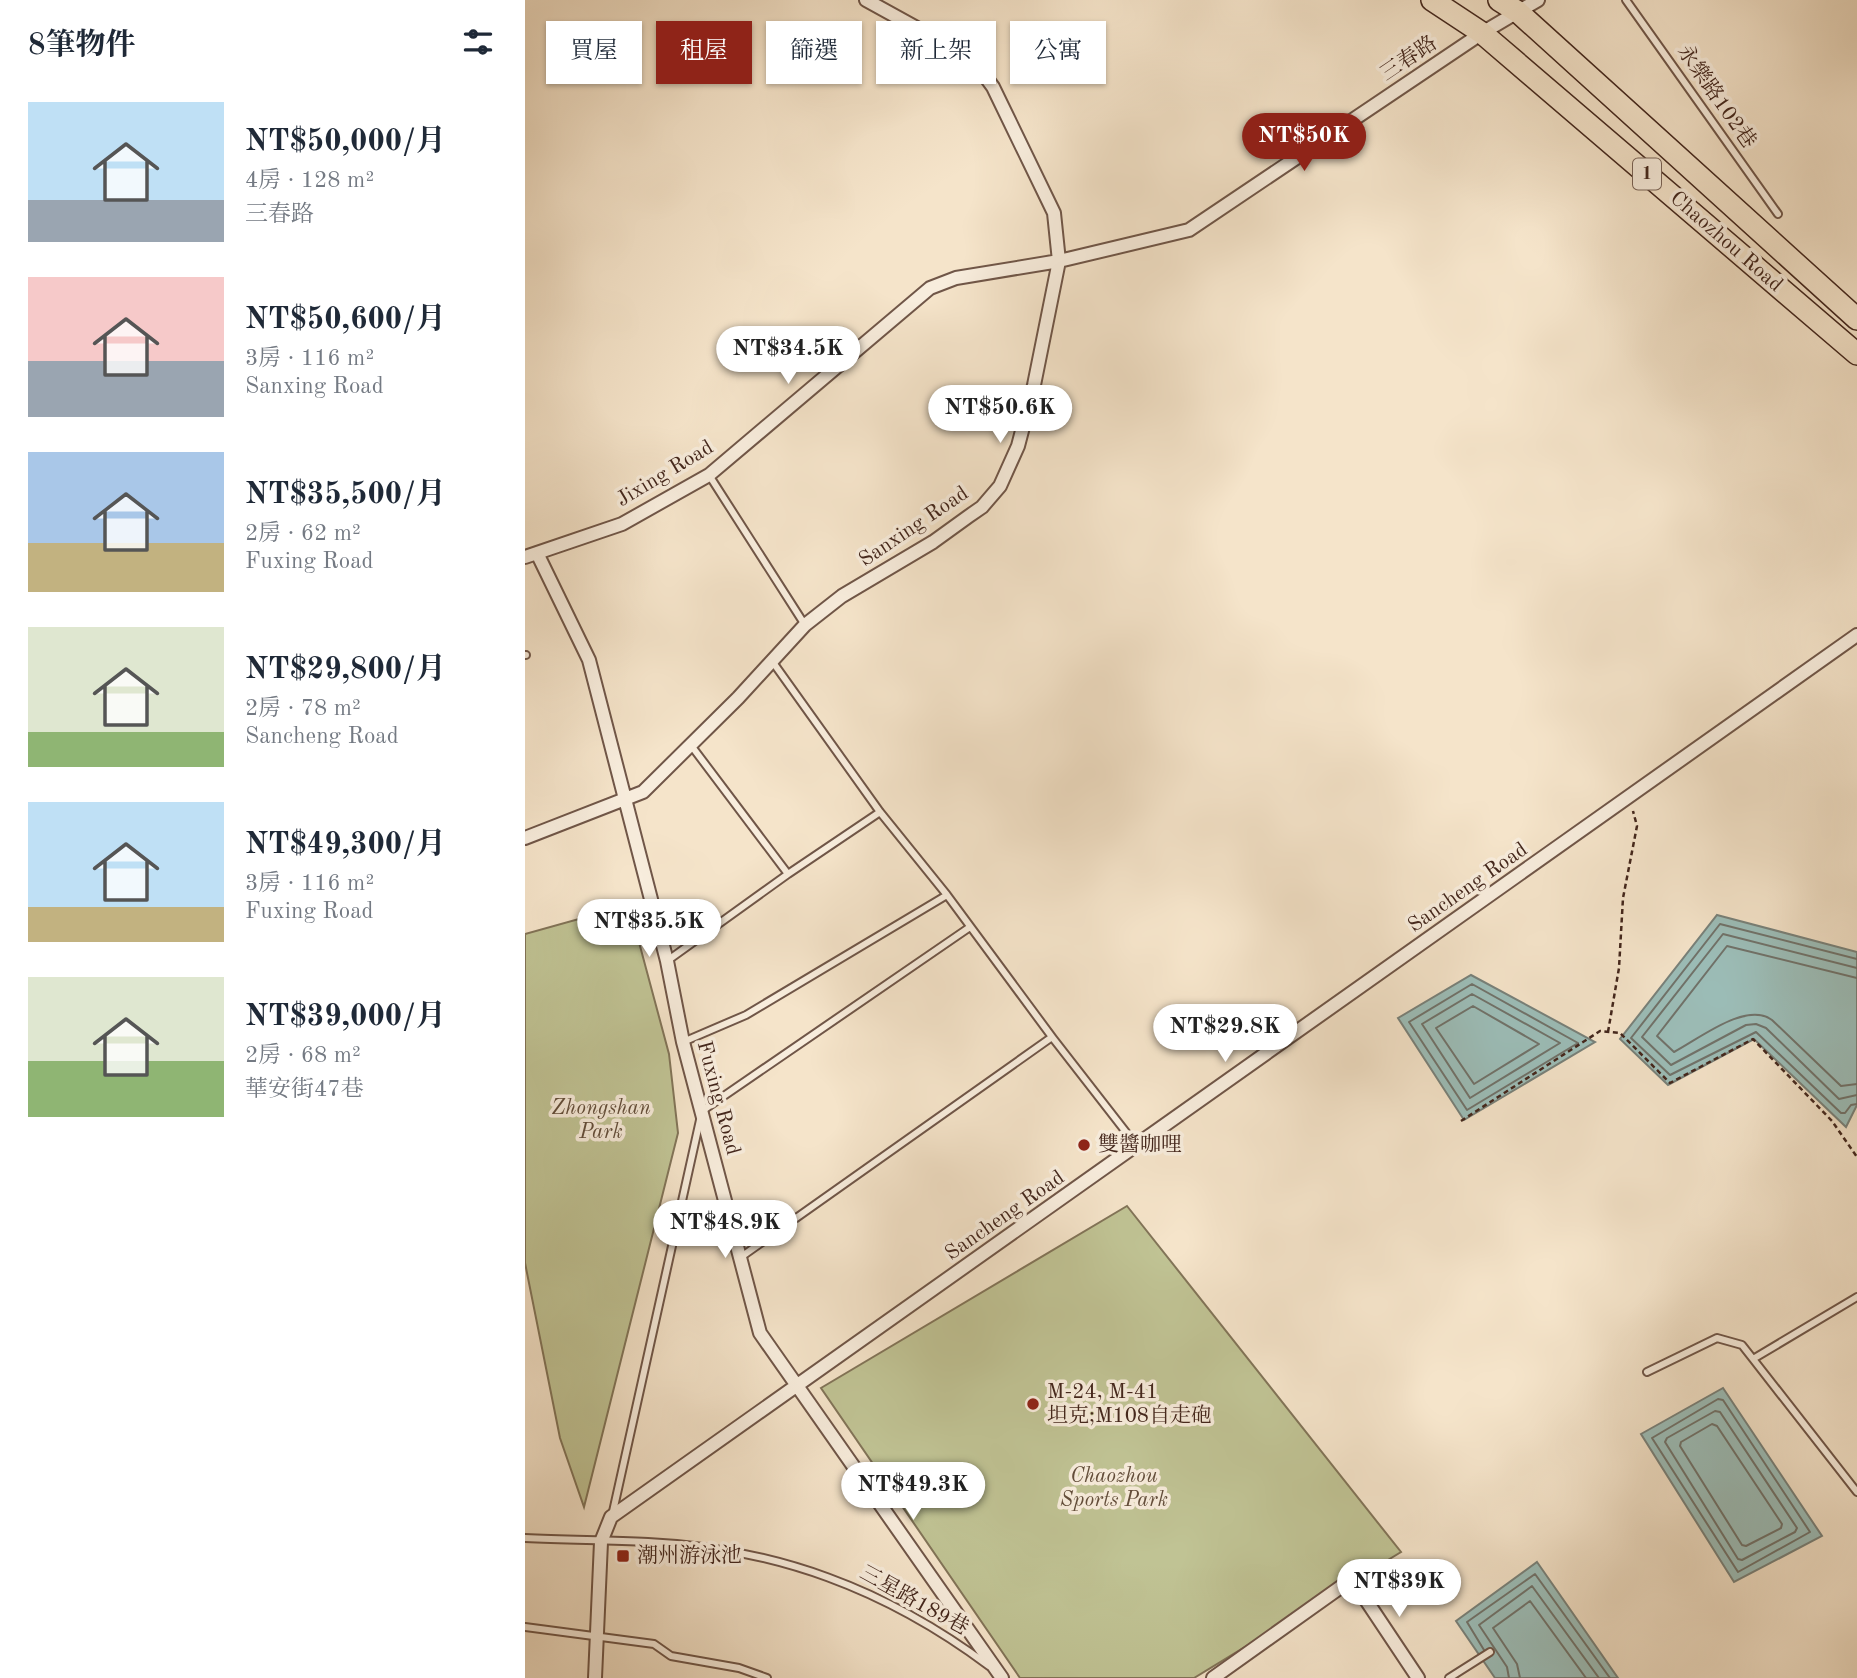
<!DOCTYPE html>
<html lang="zh-TW">
<meta charset="utf-8">
<style>
body{margin:0;font-family:"Old Standard TT","Noto Serif TC",serif;background:#f2f2f3;color:#1f2937;height:100vh;display:flex;flex-direction:column;font-size:26px;white-space:nowrap}
*{box-sizing:border-box;margin:0}
p{font-size:23px;color:#747a83}
.icon{flex:none;width:38px;height:38px;fill:none;stroke:currentColor;stroke-width:2;stroke-linecap:round;stroke-linejoin:round}
.map{position:relative;flex:1;overflow:hidden}
.details{display:flex;flex-direction:column;background:#fff;width:525px}
.details>*{flex:none}
.guide{position:absolute;left:21px;top:21px;width:665px;height:63px;display:flex;gap:14px}
.price{position:absolute;translate:-50% -60px;padding:0 16px;border-radius:24px;background:#fff;color:#222;font-size:23px;line-height:46px;filter:drop-shadow(0 2px 4px #0008)}
.price::after{content:'';position:absolute;left:50%;top:42px;width:21px;height:16px;margin-left:-10px;background:inherit;clip-path:polygon(0 0,100% 0,50% 100%)}
.price.on{background:#8f2418;color:#fff}
ul{padding:0;list-style:none}
li{display:flex;align-items:center;gap:21px;height:175px;padding:0 28px}
li span{display:grid;place-items:center;flex:none;width:196px;height:140px;border-radius:0px;color:#555}
li>.icon{margin-inline-start:auto}
span .icon{width:84px;height:84px;fill:#fffc;stroke-width:1}
li b{font-size:30px}
h2{display:flex;justify-content:space-between;align-items:center;height:84px;padding:0 28px;font-size:30px}
.pill{padding:0 24px;border-radius:0px;background:#fff;box-shadow:0 2px 5px #0004;font-size:24px;line-height:63px}
.pill.on{background:#8f2418;color:#fff}
main{display:flex;flex:1;min-height:0}
.map>svg:first-child{display:block}
.green{fill:#c0c394;stroke:#827458;stroke-width:2}
.water{fill:#9cbeb9;stroke:#78817a;stroke-width:2}
.lines{fill:none;stroke-linecap:round;stroke-linejoin:round}
.shore{stroke:#70726a;stroke-width:2}
.lane-casing{stroke:#705648;stroke-width:10}
.street-casing{stroke:#705648;stroke-width:16}
.primary-casing{stroke:#43261c;stroke-width:24}
.path{stroke:#43261c;stroke-width:2.5;stroke-dasharray:5 3.5;stroke-linecap:butt}
.lane{stroke:#f8eddd;stroke-width:6}
.street{stroke:#f8eddd;stroke-width:12}
.primary{stroke:#f5e4ca;stroke-width:21}
.poi-dot{fill:#8f2418;stroke:#f8eddd;stroke-width:2.5}
.labels{text-anchor:middle;dominant-baseline:central;stroke-width:7;stroke-linejoin:round;paint-order:stroke}
.shield{fill:#f8eddd;stroke:#796256;stroke-width:2}
.shield-label{font-size:19px;font-weight:bold;fill:#43261c}
.street-label{font-size:21px;fill:#43261c;stroke:#f8eddd}
.park-label{font-size:21px;font-style:italic;fill:#624d3a;stroke:#f8eddd}
.poi-label{font-size:21px;fill:#43261c;stroke:#f8eddd;text-anchor:start}
</style>
<main>
<section class="details">
<h2>8筆物件<svg class="icon" aria-label="filters" viewBox="0 0 24 24"><path d="M4 7h16M4 17h16"/><circle cx="9" cy="7" r="2"/><circle cx="15" cy="17" r="2"/></svg></h2>
<ul>
<li><span style="background:linear-gradient(#bfe0f5 70%,#9aa5b1 0)"><svg class="icon" aria-label="home" viewBox="0 0 24 24"><path d="M3 11l9-7 9 7M6 9v11h12V9"/></svg></span><div><b>NT$50,000/月</b><p>4房 · 128 m²</p><p>三春路</p></div></li>
<li><span style="background:linear-gradient(#f6c9c9 60%,#9aa5b1 0)"><svg class="icon" aria-label="home" viewBox="0 0 24 24"><path d="M3 11l9-7 9 7M6 9v11h12V9"/></svg></span><div><b>NT$50,600/月</b><p>3房 · 116 m²</p><p>Sanxing Road</p></div></li>
<li><span style="background:linear-gradient(#a9c7e8 65%,#c2b280 0)"><svg class="icon" aria-label="home" viewBox="0 0 24 24"><path d="M3 11l9-7 9 7M6 9v11h12V9"/></svg></span><div><b>NT$35,500/月</b><p>2房 · 62 m²</p><p>Fuxing Road</p></div></li>
<li><span style="background:linear-gradient(#dfe7d0 75%,#8fb573 0)"><svg class="icon" aria-label="home" viewBox="0 0 24 24"><path d="M3 11l9-7 9 7M6 9v11h12V9"/></svg></span><div><b>NT$29,800/月</b><p>2房 · 78 m²</p><p>Sancheng Road</p></div></li>
<li><span style="background:linear-gradient(#bfe0f5 75%,#c2b280 0)"><svg class="icon" aria-label="home" viewBox="0 0 24 24"><path d="M3 11l9-7 9 7M6 9v11h12V9"/></svg></span><div><b>NT$49,300/月</b><p>3房 · 116 m²</p><p>Fuxing Road</p></div></li>
<li><span style="background:linear-gradient(#dfe7d0 60%,#8fb573 0)"><svg class="icon" aria-label="home" viewBox="0 0 24 24"><path d="M3 11l9-7 9 7M6 9v11h12V9"/></svg></span><div><b>NT$39,000/月</b><p>2房 · 68 m²</p><p>華安街47巷</p></div></li>
</ul>
</section>
<div class="map">
<svg width="1332" height="1678" viewBox="0 0 1332 1678">
<rect width="100%" height="100%" fill="#f5e4ca"/>
<filter id="stains"><feTurbulence type="fractalNoise" baseFrequency=".00286" numOctaves="4"/><feColorMatrix values="0 0 0 0 .2 0 0 0 0 .09 0 0 0 0 .02 0 0 0 .5 -.17"/></filter>
<radialGradient id="worn" r=".72"><stop offset=".6" stop-color="#630" stop-opacity="0"/><stop offset="1" stop-color="#630" stop-opacity=".3"/></radialGradient>
<path class="green" d="M104,905L144,1054L153,1133L59,1507L35,1438L0,1263V934Z
M602,1206L876,1552L669,1678H495L296,1388Z"/>
<path class="water" d="M1192,915L1332,952V1105L1321,1127L1229,1039L1143,1085L1095,1039Z
M946,975L1070,1042L939,1120L873,1018Z
M1198,1388L1297,1536L1209,1582L1116,1434Z
M1012,1562L1093,1678H970L931,1621Z"/>
<g class="lines">
<path class="shore" d="M1332,959L1195,924L1106,1038L1145,1075L1231,1032L1316,1113H1320L1326,1105L1332,1104
M1332,968L1198,934L1117,1037L1146,1065L1221,1025L1231,1024L1241,1028L1314,1099L1332,1095
M1332,978L1202,946L1132,1036L1149,1052C1174,1039 1221,1001 1247,1020L1316,1086L1332,1084
M947,984L1053,1043L942,1110L884,1022Z
M947,994L1035,1043L945,1098L897,1024Z
M948,1006L1014,1044L949,1084L911,1028Z
M1193,1399L1198,1400L1285,1532L1213,1572L1127,1438Z
M1190,1411L1195,1412L1272,1528L1270,1532L1217,1560L1213,1559L1140,1442L1142,1438Z
M1187,1424L1192,1426L1257,1524L1256,1528L1221,1546L1217,1545L1155,1446L1156,1442Z
M959,1650L942,1622L1010,1574L1085,1678
M984,1678L982,1667L954,1625L1007,1586L1074,1678
M995,1678L992,1664L968,1628L1005,1601L1061,1678"/>
<g class="lane-casing">
<path id="lane" d="M1101,0L1253,214
M184,475L280,625
M0,655H1
M247,661L355,812L422,895L527,1037L611,1145
M165,744L263,874
M142,961L263,874L355,812
M158,1042L221,1015L422,895
M216,1257L527,1037
M1332,1297L1228,1359L1332,1492
M1122,1372L1192,1338L1217,1345L1228,1359
M87,1516L177,1111L445,927
M0,1538C41,1540 82,1540 123,1542C251,1548 361,1589 464,1666
M0,1627L129,1644L146,1656L214,1668L242,1678
M924,1678L965,1652"/>
</g>
<g class="street-casing">
<path id="street" d="M12,553L64,660L142,961L158,1042L235,1333L477,1678
M0,557L97,524L184,475L405,288L431,278L534,261L664,230L957,33L1013,0
M0,838L118,792L213,698L280,625L317,596L408,542L444,516L457,507L475,486L493,446L509,385L534,261L529,213L468,87L452,65L439,54L341,0
M70,1678L76,1542L86,1517L1332,635
M688,1678L827,1579L893,1678"/>
</g>
<g class="primary-casing">
<path id="primary" d="M907,0L957,33L1332,354
M974,0L993,12L1332,319"/>
</g>
<path class="path" d="M1083,1032L1094,968L1098,898L1112,826L1108,811
M936,1121L1075,1031L1095,1033L1145,1083L1228,1039L1307,1121L1332,1157"/>
<use href="#lane" class="lane"/>
<use href="#street" class="street"/>
<use href="#primary" class="primary"/>
</g>
<g class="poi-dot">
<circle cx="559" cy="1145" r="7"/>
<circle cx="508" cy="1404" r="7"/>
<rect x="91" y="1549" width="14" height="14" rx="3.5"/>
</g>
<g class="labels">
<rect class="shield" x="1108" y="158.5" width="28" height="31" rx="5"/>
<g class="shield-label">
<text x="1122" y="174">1</text>
</g>
<g class="street-label">
<text transform="translate(884 59) rotate(-34)">三春路</text>
<text transform="translate(1191 97) rotate(55)">永樂路102巷</text>
<text transform="translate(1201 242) rotate(41)">Chaozhou Road</text>
<text transform="translate(140 474) rotate(-31)">Jixing Road</text>
<text transform="translate(389 527) rotate(-34)">Sanxing Road</text>
<text transform="translate(943 888) rotate(-35)">Sancheng Road</text>
<text transform="translate(193 1098) rotate(75)">Fuxing Road</text>
<text transform="translate(480 1216) rotate(-35)">Sancheng Road</text>
<text transform="translate(389 1601) rotate(29)">三星路189巷</text>
</g>
<g class="park-label">
<text x="76" y="1108">Zhongshan<tspan x="76" dy="24">Park</tspan></text>
<text x="589" y="1476">Chaozhou<tspan x="589" dy="24">Sports Park</tspan></text>
</g>
<g class="poi-label">
<text x="573" y="1145">雙醬咖哩</text>
<text x="522" y="1392">M-24, M-41<tspan x="522" dy="24">坦克;M108自走砲</tspan></text>
<text x="112" y="1556">潮州游泳池</text>
</g>
</g>
<rect width="100%" height="100%" filter="url(#stains)"/>
<rect width="100%" height="100%" fill="url(#worn)"/>
</svg>
<b class="price on" style="left:779px;top:173px">NT$50K</b>
<b class="price" style="left:263px;top:386px">NT$34.5K</b>
<b class="price" style="left:475px;top:445px">NT$50.6K</b>
<b class="price" style="left:124px;top:959px">NT$35.5K</b>
<b class="price" style="left:700px;top:1064px">NT$29.8K</b>
<b class="price" style="left:200px;top:1260px">NT$48.9K</b>
<b class="price" style="left:388px;top:1522px">NT$49.3K</b>
<b class="price" style="left:874px;top:1619px">NT$39K</b>
<div class="guide">
<a class="pill">買屋</a>
<a class="pill on">租屋</a>
<a class="pill">篩選</a>
<a class="pill">新上架</a>
<a class="pill">公寓</a>
</div>
</div>
</main>
